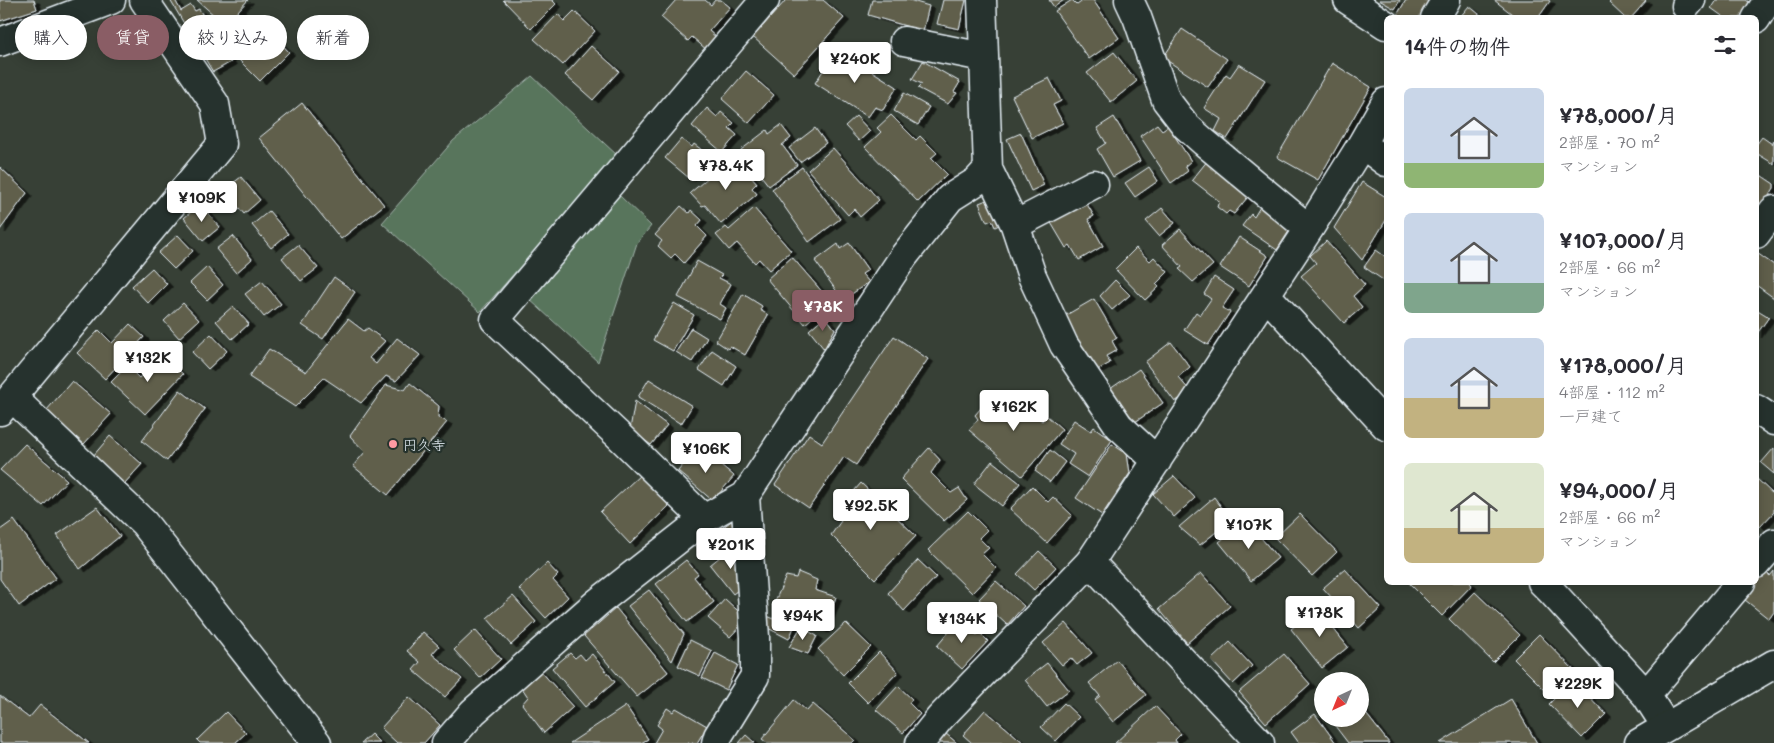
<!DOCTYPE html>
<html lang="ja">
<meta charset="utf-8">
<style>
body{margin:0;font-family:Mali,"Klee One",sans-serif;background:#f2f2f3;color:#2b2b33;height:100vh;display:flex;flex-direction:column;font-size:19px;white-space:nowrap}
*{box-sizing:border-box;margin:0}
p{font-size:16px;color:#7c7c81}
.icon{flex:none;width:28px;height:28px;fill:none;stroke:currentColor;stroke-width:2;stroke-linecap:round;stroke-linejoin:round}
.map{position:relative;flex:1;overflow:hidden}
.sheet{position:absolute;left:1384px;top:15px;width:375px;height:570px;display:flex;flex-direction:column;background:#fff;border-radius:8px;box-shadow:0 2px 12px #0003}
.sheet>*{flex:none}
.top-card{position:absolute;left:15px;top:15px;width:475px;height:45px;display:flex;gap:10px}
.needle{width:32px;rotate:223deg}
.tools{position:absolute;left:1314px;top:672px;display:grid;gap:10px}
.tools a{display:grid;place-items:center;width:55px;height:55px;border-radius:50%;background:#fff;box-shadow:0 2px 12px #0003;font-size:25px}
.price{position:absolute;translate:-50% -42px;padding:0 11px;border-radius:5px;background:#fff;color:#222;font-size:16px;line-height:32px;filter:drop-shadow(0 1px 2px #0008)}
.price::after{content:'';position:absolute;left:50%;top:30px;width:15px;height:11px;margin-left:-8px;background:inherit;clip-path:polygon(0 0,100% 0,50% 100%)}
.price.on{background:#8a5d65;color:#fff}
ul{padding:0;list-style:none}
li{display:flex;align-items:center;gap:15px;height:125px;padding:0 20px}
li span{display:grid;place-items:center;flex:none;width:140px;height:100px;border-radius:8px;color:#555}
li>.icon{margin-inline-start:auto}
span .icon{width:60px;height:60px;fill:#fffc;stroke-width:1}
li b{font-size:21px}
h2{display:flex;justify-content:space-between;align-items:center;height:60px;padding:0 20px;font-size:21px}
.chip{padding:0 18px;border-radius:22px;background:#fff;box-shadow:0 2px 12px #0003;font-size:18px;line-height:45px}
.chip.on{background:#8a5d65;color:#fff}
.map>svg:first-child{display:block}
.green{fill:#59745b;stroke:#a0b2aa}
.building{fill:#605f4b;stroke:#e8f1f8;filter:url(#shadow)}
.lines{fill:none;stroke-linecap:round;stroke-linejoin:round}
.minor-casing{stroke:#e8f1f8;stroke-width:31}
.tertiary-casing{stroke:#e8f1f8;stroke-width:31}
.minor{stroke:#26332d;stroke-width:28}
.tertiary{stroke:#26332d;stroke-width:28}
.poi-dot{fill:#ff9aa2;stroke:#26332d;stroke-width:2}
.labels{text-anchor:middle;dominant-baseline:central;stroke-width:4.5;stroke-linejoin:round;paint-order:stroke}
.poi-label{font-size:14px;fill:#e8f1f8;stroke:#26332d;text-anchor:start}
</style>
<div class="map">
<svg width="1774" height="743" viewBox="0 0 1774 743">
<defs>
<filter id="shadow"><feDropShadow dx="5.5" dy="3" stdDeviation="0" flood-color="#0009"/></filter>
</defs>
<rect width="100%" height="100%" fill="#374036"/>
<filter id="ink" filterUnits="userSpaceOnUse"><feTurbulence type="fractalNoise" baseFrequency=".02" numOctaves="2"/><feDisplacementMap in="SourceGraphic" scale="10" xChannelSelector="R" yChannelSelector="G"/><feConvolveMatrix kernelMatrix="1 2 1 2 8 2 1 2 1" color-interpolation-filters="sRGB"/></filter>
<g filter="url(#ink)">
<path class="green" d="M532,76L618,156L480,312L382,223L453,141Z
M619,195L651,226L637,243L598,362L528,298Z"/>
<path class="building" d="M0,0H34L37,9L0,21Z
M170,0H175L181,11L191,5L195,11L199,9L231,62L213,72Z
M197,0H248L225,25Z
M503,0H552L556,4L531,29Z
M676,0H705L711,5L715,0H721L730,7L709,31L718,39L708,51L692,37L688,41L661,17Z
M786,0H823L844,18L794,74L753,37Z
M872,0H909L929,6L923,31L868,15Z
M943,0H966L959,29L937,24Z
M1049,0H1064L1054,7Z
M1072,0L1077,5L1084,0H1093L1119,38L1089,59L1055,11Z
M1379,0H1400L1395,9Z
M1406,0H1434L1424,18H1401L1397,15Z
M1494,0H1548L1550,1L1538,18H1509L1512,14Z
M1612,0H1645L1646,1L1631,18H1625L1609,3Z
M1716,0H1746L1752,4L1743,18H1725L1711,8Z
M1469,6L1484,18H1461L1460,17Z
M574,11L595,31L563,65L534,39L558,14L564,21Z
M265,27L289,52L260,81L235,56Z
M1182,29L1227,59L1208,87L1163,58Z
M591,46L619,71L593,100L565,75Z
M837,49L897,87L883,110L875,107L868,117L815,83Z
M1114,52L1137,81L1111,102L1087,73Z
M923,61L960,82L954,92L957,93L948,104L918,88L922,84L912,79Z
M1332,63L1371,87L1318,180L1277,157Z
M1239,64L1265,80L1227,139L1215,131L1221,119L1204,108L1226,74L1230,77Z
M746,71L774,95L749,123L722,99Z
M1049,78L1061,101L1053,105L1063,123L1032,138L1012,96Z
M904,93L929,107L918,125L894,111Z
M302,103L384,205L341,239L259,138Z
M707,108L717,117L721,112L734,123L729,128L737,135L722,152L692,126Z
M891,115L916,140L920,136L937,153L931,158L947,174L918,202L865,147L881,132L877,128Z
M856,116L870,131L859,141L845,126Z
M1114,117L1140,161L1113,177L1097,149L1106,143L1097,128Z
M1157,124L1162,130L1168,126L1191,161L1185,166L1188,171L1171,183L1140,136Z
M781,125L791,138L782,145L797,165L769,186L741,150L767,130L769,134Z
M815,128L826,143L800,162L789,148Z
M1021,133L1044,185L1031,191L1007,139Z
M1762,137L1772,144L1774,140V164L1756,153V145Z
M681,139L692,147L694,144L706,153L703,156L706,158L689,178L665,158Z
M833,148L879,200L860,217L854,209L848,215L808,170Z
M730,159L736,165L739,162L757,183L752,188L757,194L721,224L705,205L702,206L690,193Z
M1208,160L1251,193L1234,214L1229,211L1226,214L1217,207L1219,201L1192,180Z
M0,167L27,193L0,230Z
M802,167L840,219L809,242L772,189Z
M1149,167L1158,181L1135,197L1125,183Z
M1756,172L1774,184V188L1757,215Z
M241,177L260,200L244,214L224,190Z
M1362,182L1386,197V220L1362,260L1334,228Z
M992,198L1003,223L995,227L992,220L987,222L979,203Z
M1085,201L1094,216L1088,219L1103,246L1079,260L1070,245L1066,248L1050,221Z
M200,204L220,227L203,241L184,218Z
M681,206L689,213L691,210L702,220L697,226L707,236L684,263L675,254L671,258L658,246L662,241L655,235Z
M1260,207L1291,228L1277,250L1242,226L1251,214L1254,217Z
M754,208L791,251L769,270L759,259L755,263L737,243L729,250L716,235L726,227L729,230Z
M1162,208L1175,223L1159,236L1146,221Z
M269,211L288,234L271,248L252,225Z
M1180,229L1213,265L1193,282L1179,269L1182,267L1162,245Z
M178,235L193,251L174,269L158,253Z
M233,236L252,259L236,273L216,249Z
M1239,237L1268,256L1249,286L1220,267Z
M1326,241L1365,285L1353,296L1362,307L1344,323L1301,276L1316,263L1310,256Z
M849,243L868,270L862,274L869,282L843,300L815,261L838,244L840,249Z
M298,245L318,268L301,281L282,258Z
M1136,248L1150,261L1154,257L1168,272L1156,284L1159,287L1145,300L1115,269Z
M1376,250L1386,257V282L1364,267Z
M1757,253L1774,265V298L1756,285Z
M792,257L831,302L805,324L767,279Z
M697,261L722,275L719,278L731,284L720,304L726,308L720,319L678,297Z
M207,267L223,285L207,300L190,283Z
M152,268L167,284L148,303L132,286Z
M334,277L355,292L323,339L302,325Z
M1214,277L1234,290L1222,308L1230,312L1208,345L1184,330L1196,312L1200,315L1211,299L1204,294Z
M1115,280L1130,295L1112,310L1100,296Z
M262,281L281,304L264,317L245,294Z
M743,294L762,306L760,310L768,315L745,355L730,346L728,349L716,341Z
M1094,299L1117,338L1112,341L1117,350L1106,356L1110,363L1094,372L1061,318Z
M183,303L199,320L179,338L164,321Z
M674,303L694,315L673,351L653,340Z
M233,306L249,324L232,339L216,321Z
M1756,309L1769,317L1756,335Z
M825,316L835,329L824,349L809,330Z
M348,319L364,331L368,328L385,341L369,358L376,364L397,338L420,355L396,381L386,376L361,403L324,378L295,407L249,377L269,349L306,372Z
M130,324L144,337L105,379L77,353L99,330L112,343Z
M691,328L707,338L692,362L676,352Z
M211,334L227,351L208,369L192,352Z
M894,336L928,359L856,465L844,457L809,508L775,485L809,434L822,443Z
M1171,342L1190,367L1178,377L1190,391L1175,402L1145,362Z
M712,350L736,366L724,386L699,370Z
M161,355L183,374L145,414L111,382L127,366L139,378Z
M1139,369L1163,403L1135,422L1110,389Z
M649,379L692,406L681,424L638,397Z
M72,381L111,414L84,444L46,411Z
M410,383L439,406L438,417L447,422L388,495L353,466L365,452L350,436L386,385L405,390Z
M180,390L205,409L167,461L142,441Z
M1002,392L1017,406L1021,403L1042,421L1047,416L1062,429L1022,476L969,430L978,419L975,415L987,401L991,405Z
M635,401L667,425L651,445L630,429Z
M1074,420L1091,431L1094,427L1112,440L1088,477L1068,464L1074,454L1059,444Z
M110,436L142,464L124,484L93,456Z
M25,444L67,480L43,506L0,470Z
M1112,444L1127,454L1130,473L1102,515L1076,498Z
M699,446L734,476L713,501L678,471Z
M929,448L940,460L931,473L951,493L959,488L967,500L944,521L901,479Z
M1774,448V474L1761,463Z
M1050,450L1065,462L1050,482L1035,471Z
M992,461L1020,483L1002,506L974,484Z
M640,475L669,506L630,544L600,512Z
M1174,476L1195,498L1174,517L1153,494Z
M1756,478L1774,495V512L1760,527L1756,523Z
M861,483L916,536L875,579L831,535L841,521L834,514Z
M1032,486L1048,502L1053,497L1072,515L1047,543L1010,509Z
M1214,497L1231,520L1200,545L1179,527Z
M97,507L120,536L80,569L57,535Z
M968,511L987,530L979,538L989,548L982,554L996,568L972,593L928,550Z
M1300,514L1337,552L1312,576L1275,538Z
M734,519L743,534L712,557L702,543Z
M14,520L56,578L19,606L0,579V530Z
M1246,520L1278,558L1251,581L1219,542Z
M732,547L746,565L749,581L733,594L710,565Z
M1039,551L1056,567L1034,590L1017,574Z
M686,560L698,574L694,577L714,602L687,622L656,584Z
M918,560L936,577L904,611L888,593Z
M547,563L558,575L553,580L568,597L546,618L519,589Z
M1345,569L1381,608L1359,628L1323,588Z
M1762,569L1770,576L1774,571V612L1769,619L1740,596L1751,582H1756V576Z
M798,572L817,580L815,590L836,597L823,630L773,606L786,576L796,578Z
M1201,573L1230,606L1187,643L1159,609Z
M996,581L1024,606L1007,625L979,599Z
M1408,582H1469L1472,585L1442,616Z
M649,590L684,634L672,661L628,606Z
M1475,592L1520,635L1493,662L1449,619Z
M513,596L536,622L511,645L487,618Z
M725,599L747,619L730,637L708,618Z
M616,608L668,672L637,697L584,636Z
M1317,608L1348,647L1322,668L1291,629Z
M767,616L794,627L789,639L762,625Z
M960,619L977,635L979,632L988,641L962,669L937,646Z
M846,623L871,647L843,675L818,649Z
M1066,623L1092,653L1077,665L1071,658L1062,665L1043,643Z
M801,627L817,636L808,654L789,647Z
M475,630L501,659L480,678L454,650Z
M423,632L439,646L432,654L462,679L445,697L413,670L420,662L407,651Z
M1539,634L1573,669L1548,693L1514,659Z
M690,640L712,651L700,676L678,666Z
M1230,642L1252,666L1233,684L1211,660Z
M879,652L898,672L868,703L848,683Z
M570,653L575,658L580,654L585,660L592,654L615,682L585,707L552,668Z
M715,653L738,665L726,690L702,678Z
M1284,654L1310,684L1266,723L1239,692Z
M1117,660L1146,695L1113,722L1095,700L1100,696L1089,683Z
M1047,663L1069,690L1047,707L1025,680Z
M538,668L573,707L544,733L522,704L528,697L518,682Z
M1573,680L1606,714L1582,738L1549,704Z
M898,686L912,699L909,703L920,714L903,733L876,710Z
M0,696L29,718L40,705L89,743H0Z
M409,697L440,725L424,743H397L381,728Z
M1511,699L1537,743H1440Z
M794,700L807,711L813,704L855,740L852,743H767L762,739Z
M1064,703L1079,717L1056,741L1041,727Z
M626,706L648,739L641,743H570Z
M1155,706L1181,734L1175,740L1177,743H1115Z
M1360,706L1389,743H1348L1332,722L1336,719H1360Z
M667,708L673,712L676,708L707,726L697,743H654L662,729L657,725Z
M985,710L1024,743H972L963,735Z
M226,712L246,733L235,743H200L197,740Z
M1315,714L1336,743H1299L1291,732Z
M945,733L957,743H936Z
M371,734L380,743H361Z
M746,735L755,743H739Z"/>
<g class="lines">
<g class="minor-casing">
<path id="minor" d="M982,0L988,169L1015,225L1032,276L1064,345L1119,426L1157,461
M1129,0L1137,17L1166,100L1186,126L1204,142L1309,229
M1348,0L1386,25
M1686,6L1691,0
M1435,18L1446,0
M1756,19L1768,0
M904,41L983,57
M0,42L111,0
M1362,144L1386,162
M1015,225L1094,184
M1756,234L1774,210
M1266,295L1386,426
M12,397L144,523L317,743
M1756,409L1774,421
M0,411L222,144L215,104L144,0
M704,519L617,434L495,320L765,0
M1756,564L1774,543
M1542,582L1551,591L1646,695L1666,726
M1646,695L1741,582
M446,743L473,712L597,603L704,519L745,496L904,256L950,198L977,181L988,169
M716,743L718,736L755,676V637L745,496
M920,743L940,718L1090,562L1309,229L1362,144L1386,102"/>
</g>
<g class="tertiary-casing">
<path id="tertiary" d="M1090,562L1260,743
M1639,743L1774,664"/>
</g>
<use href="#minor" class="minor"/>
<use href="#tertiary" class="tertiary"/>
</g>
</g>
<circle class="poi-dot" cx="393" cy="444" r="5"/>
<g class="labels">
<g class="poi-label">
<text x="403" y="444">円久寺</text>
</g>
</g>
</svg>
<div class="tools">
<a><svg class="needle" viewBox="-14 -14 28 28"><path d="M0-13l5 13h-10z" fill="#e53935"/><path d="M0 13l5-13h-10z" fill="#7c7c81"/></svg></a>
</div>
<b class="price" style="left:855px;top:84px">¥240K</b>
<b class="price" style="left:726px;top:191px">¥78.4K</b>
<b class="price" style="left:202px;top:223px">¥109K</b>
<b class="price on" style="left:823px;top:332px">¥78K</b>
<b class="price" style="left:148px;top:383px">¥132K</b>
<b class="price" style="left:1014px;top:432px">¥162K</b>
<b class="price" style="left:706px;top:474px">¥106K</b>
<b class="price" style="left:871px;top:531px">¥92.5K</b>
<b class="price" style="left:1249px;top:550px">¥107K</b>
<b class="price" style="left:731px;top:570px">¥201K</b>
<b class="price" style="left:1320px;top:638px">¥178K</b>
<b class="price" style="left:803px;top:641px">¥94K</b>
<b class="price" style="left:962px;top:644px">¥134K</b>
<b class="price" style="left:1578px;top:709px">¥229K</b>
<div class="top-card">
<a class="chip">購入</a>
<a class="chip on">賃貸</a>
<a class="chip">絞り込み</a>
<a class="chip">新着</a>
</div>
<section class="sheet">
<h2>14件の物件<svg class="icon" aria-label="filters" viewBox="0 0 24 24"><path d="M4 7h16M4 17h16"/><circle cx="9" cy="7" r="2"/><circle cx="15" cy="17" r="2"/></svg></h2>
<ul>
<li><span style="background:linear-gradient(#c9d6e8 75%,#8fb573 0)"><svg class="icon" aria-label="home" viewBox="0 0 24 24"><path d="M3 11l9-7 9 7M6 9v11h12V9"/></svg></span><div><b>¥78,000/月</b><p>2部屋 · 70 m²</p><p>マンション</p></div></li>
<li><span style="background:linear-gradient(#c9d6e8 70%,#7fa58c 0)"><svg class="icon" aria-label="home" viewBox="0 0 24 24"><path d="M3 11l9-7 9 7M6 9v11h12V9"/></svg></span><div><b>¥107,000/月</b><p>2部屋 · 66 m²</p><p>マンション</p></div></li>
<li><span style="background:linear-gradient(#c9d6e8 60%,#c2b280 0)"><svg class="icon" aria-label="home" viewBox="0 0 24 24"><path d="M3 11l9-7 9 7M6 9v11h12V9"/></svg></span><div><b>¥178,000/月</b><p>4部屋 · 112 m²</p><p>一戸建て</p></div></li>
<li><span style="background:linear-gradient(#dfe7d0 65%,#c2b280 0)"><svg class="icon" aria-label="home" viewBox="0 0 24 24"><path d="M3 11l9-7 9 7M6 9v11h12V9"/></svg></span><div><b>¥94,000/月</b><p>2部屋 · 66 m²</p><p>マンション</p></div></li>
</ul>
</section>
</div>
